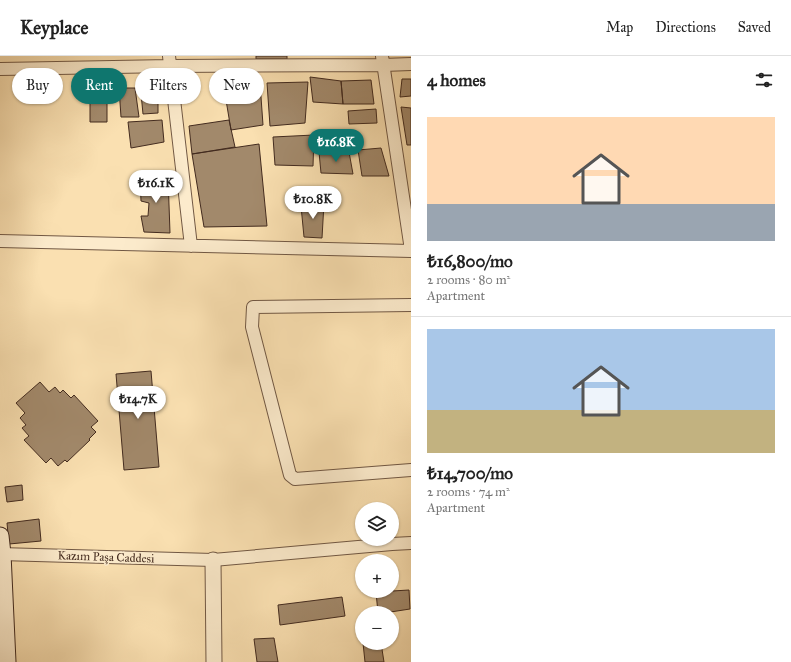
<!DOCTYPE html>
<meta charset="utf-8">
<style>
body{margin:0;font-family:"IM FELL Great Primer",serif;background:#f6f6f6;color:#222;height:100vh;display:flex;flex-direction:column;font-size:15px;white-space:nowrap}
*{box-sizing:border-box;margin:0}
p{font-size:13px;color:#767676}
.icon{flex:none;width:22px;height:22px;fill:none;stroke:currentColor;stroke-width:2;stroke-linecap:round;stroke-linejoin:round}
.map{position:relative;flex:1;overflow:hidden}
.side{display:flex;flex-direction:column;background:#fff;width:380px}
.side>*{flex:none}
.banner{position:absolute;left:12px;top:12px;width:339px;height:36px;display:flex;gap:8px}
.controls{position:absolute;left:355px;top:446px;display:grid;gap:8px}
.controls a{display:grid;place-items:center;width:44px;height:44px;border-radius:50%;background:#fff;box-shadow:0 1px 3px #0004;font-size:20px}
.price{position:absolute;translate:-50% -34px;padding:0 9px;border-radius:14px;background:#fff;color:#222;font-size:13px;line-height:26px;filter:drop-shadow(0 1px 2px #0008)}
.price::after{content:'';position:absolute;left:50%;top:24px;width:12px;height:9px;margin-left:-6px;background:inherit;clip-path:polygon(0 0,100% 0,50% 100%)}
.price.active{background:#0f766e;color:#fff}
ul{padding:0;list-style:none}
li{display:grid;align-content:center;gap:8px;height:212px;padding:0 16px}
li+li{border-top:1px solid #e0e0e0}
li span{display:grid;place-items:center;height:124px;border-radius:0px;color:#555}
li>.icon{margin-inline-start:auto}
span .icon{width:72px;height:72px;fill:#fffc;stroke-width:1}
li b{font-size:17px}
h2{display:flex;justify-content:space-between;align-items:center;height:48px;padding:0 16px;font-size:17px}
.tag{padding:0 14px;border-radius:18px;background:#fff;box-shadow:0 1px 3px #0004;font-size:14px;line-height:36px}
.tag.active{background:#0f766e;color:#fff}
header{display:flex;align-items:center;gap:24px;box-sizing:border-box;height:56px;padding:0 20px;background:#fff;border-bottom:1px solid #e0e0e0}
header strong{font-size:19px}
nav{display:flex;gap:22px;margin-inline-start:auto;font-size:14px}
main{display:flex;flex:1;min-height:0}
.map>svg:first-child{display:block}
.building{fill:#a2896b;stroke:#432b1f}
.lines{fill:none;stroke-linecap:round;stroke-linejoin:round}
.minor-casing{stroke:#715844;stroke-width:14}
.tertiary-casing{stroke:#715844;stroke-width:17}
.secondary-casing{stroke:#432b1f;stroke-width:19}
.minor{stroke:#fcebcc;stroke-width:12}
.tertiary{stroke:#fcebcc;stroke-width:15}
.secondary{stroke:#fcebcc;stroke-width:17}
.labels{text-anchor:middle;dominant-baseline:central;stroke-width:3;stroke-linejoin:round;paint-order:stroke}
.street-label{font-size:12px;fill:#432b1f;stroke:#fcebcc}
</style>
<header>
<strong>Keyplace</strong>
<nav><a>Map</a><a>Directions</a><a>Saved</a></nav>
</header>
<main>
<div class="map">
<svg width="411" height="606" viewBox="0 0 411 606">
<rect width="100%" height="100%" fill="#fae0b1"/>
<filter id="stains"><feTurbulence type="fractalNoise" baseFrequency=".005" numOctaves="4"/><feColorMatrix values="0 0 0 0 .2 0 0 0 0 .09 0 0 0 0 .02 0 0 0 .5 -.17"/></filter>
<radialGradient id="worn" r=".72"><stop offset=".6" stop-color="#630" stop-opacity="0"/><stop offset="1" stop-color="#630" stop-opacity=".3"/></radialGradient>
<path class="building" d="M256,0H287V3H256Z
M310,21L341,25L343,48L313,46Z
M402,23H411V40L400,41Z
M371,24L374,48H343L341,25Z
M158,26V57L143,58L140,27Z
M308,26L305,67L270,70L267,27Z
M260,27L263,69L231,74L224,32Z
M90,29H107V66H90Z
M119,32H135L139,61H121Z
M401,51L411,52V89H407Z
M376,53L377,67L349,68L348,55Z
M162,64L164,86L131,92L128,66Z
M229,64L235,91L192,98L189,70Z
M314,79L313,110L275,109L273,81Z
M259,88L267,170L204,171L192,98Z
M381,92L389,120H362L358,94Z
M319,96H349L353,118L321,117Z
M140,120H168L170,177L144,176L141,160H148L149,147L141,145Z
M324,147L322,182L304,181L301,150Z
M151,315L159,411L124,414L116,318Z
M40,326L49,336L55,331L60,337L63,334L71,342L74,339L98,365L91,371L96,376L89,383L90,384L67,406L65,404L58,410L51,402L46,407L24,384L29,380L22,372L26,369L20,362L25,357L16,347Z
M22,429L23,444L7,446L5,431Z
M39,463L41,485L9,488L7,467Z
M409,534L410,553L384,557H378L376,536Z
M342,541L345,560L280,569L278,549Z
M274,582L278,606H257L254,583Z
M363,587H381L384,606H365Z"/>
<g class="lines">
<g class="minor-casing">
<path id="minor" d="M169,0L191,190
M382,0L411,194
M0,13L170,10L383,9L411,8
M0,185L411,195
M411,249L253,251L252,271L290,419L295,423L411,414
M0,498L213,504L392,488L411,487"/>
</g>
<g class="tertiary-casing">
<path id="tertiary" d="M213,504L214,606"/>
</g>
<g class="secondary-casing">
<path id="secondary" d="M0,480L2,498L7,606"/>
</g>
<use href="#minor" class="minor"/>
<use href="#tertiary" class="tertiary"/>
<use href="#secondary" class="secondary"/>
</g>
<g class="labels">
<g class="street-label">
<text transform="translate(106 501) rotate(2)">Kazım Paşa Caddesi</text>
</g>
</g>
<rect width="100%" height="100%" filter="url(#stains)"/>
<rect width="100%" height="100%" fill="url(#worn)"/>
</svg>
<div class="controls">
<a><svg class="icon" aria-label="layers" viewBox="0 0 24 24"><path d="M12 4l9 5-9 5-9-5zM3 14l9 5 9-5"/></svg></a>
<a>+</a>
<a>−</a>
</div>
<b class="price active" style="left:336px;top:107px">₺16.8K</b>
<b class="price" style="left:156px;top:148px">₺16.1K</b>
<b class="price" style="left:313px;top:164px">₺10.8K</b>
<b class="price" style="left:138px;top:364px">₺14.7K</b>
<div class="banner">
<a class="tag">Buy</a>
<a class="tag active">Rent</a>
<a class="tag">Filters</a>
<a class="tag">New</a>
</div>
</div>
<section class="side">
<h2>4 homes<svg class="icon" aria-label="filters" viewBox="0 0 24 24"><path d="M4 7h16M4 17h16"/><circle cx="9" cy="7" r="2"/><circle cx="15" cy="17" r="2"/></svg></h2>
<ul>
<li><span style="background:linear-gradient(#ffd9b3 70%,#9aa5b1 0)"><svg class="icon" aria-label="home" viewBox="0 0 24 24"><path d="M3 11l9-7 9 7M6 9v11h12V9"/></svg></span><div><b>₺16,800/mo</b><p>2 rooms · 80 m²</p><p>Apartment</p></div></li>
<li><span style="background:linear-gradient(#a9c7e8 65%,#c2b280 0)"><svg class="icon" aria-label="home" viewBox="0 0 24 24"><path d="M3 11l9-7 9 7M6 9v11h12V9"/></svg></span><div><b>₺14,700/mo</b><p>2 rooms · 74 m²</p><p>Apartment</p></div></li>
</ul>
</section>
</main>
